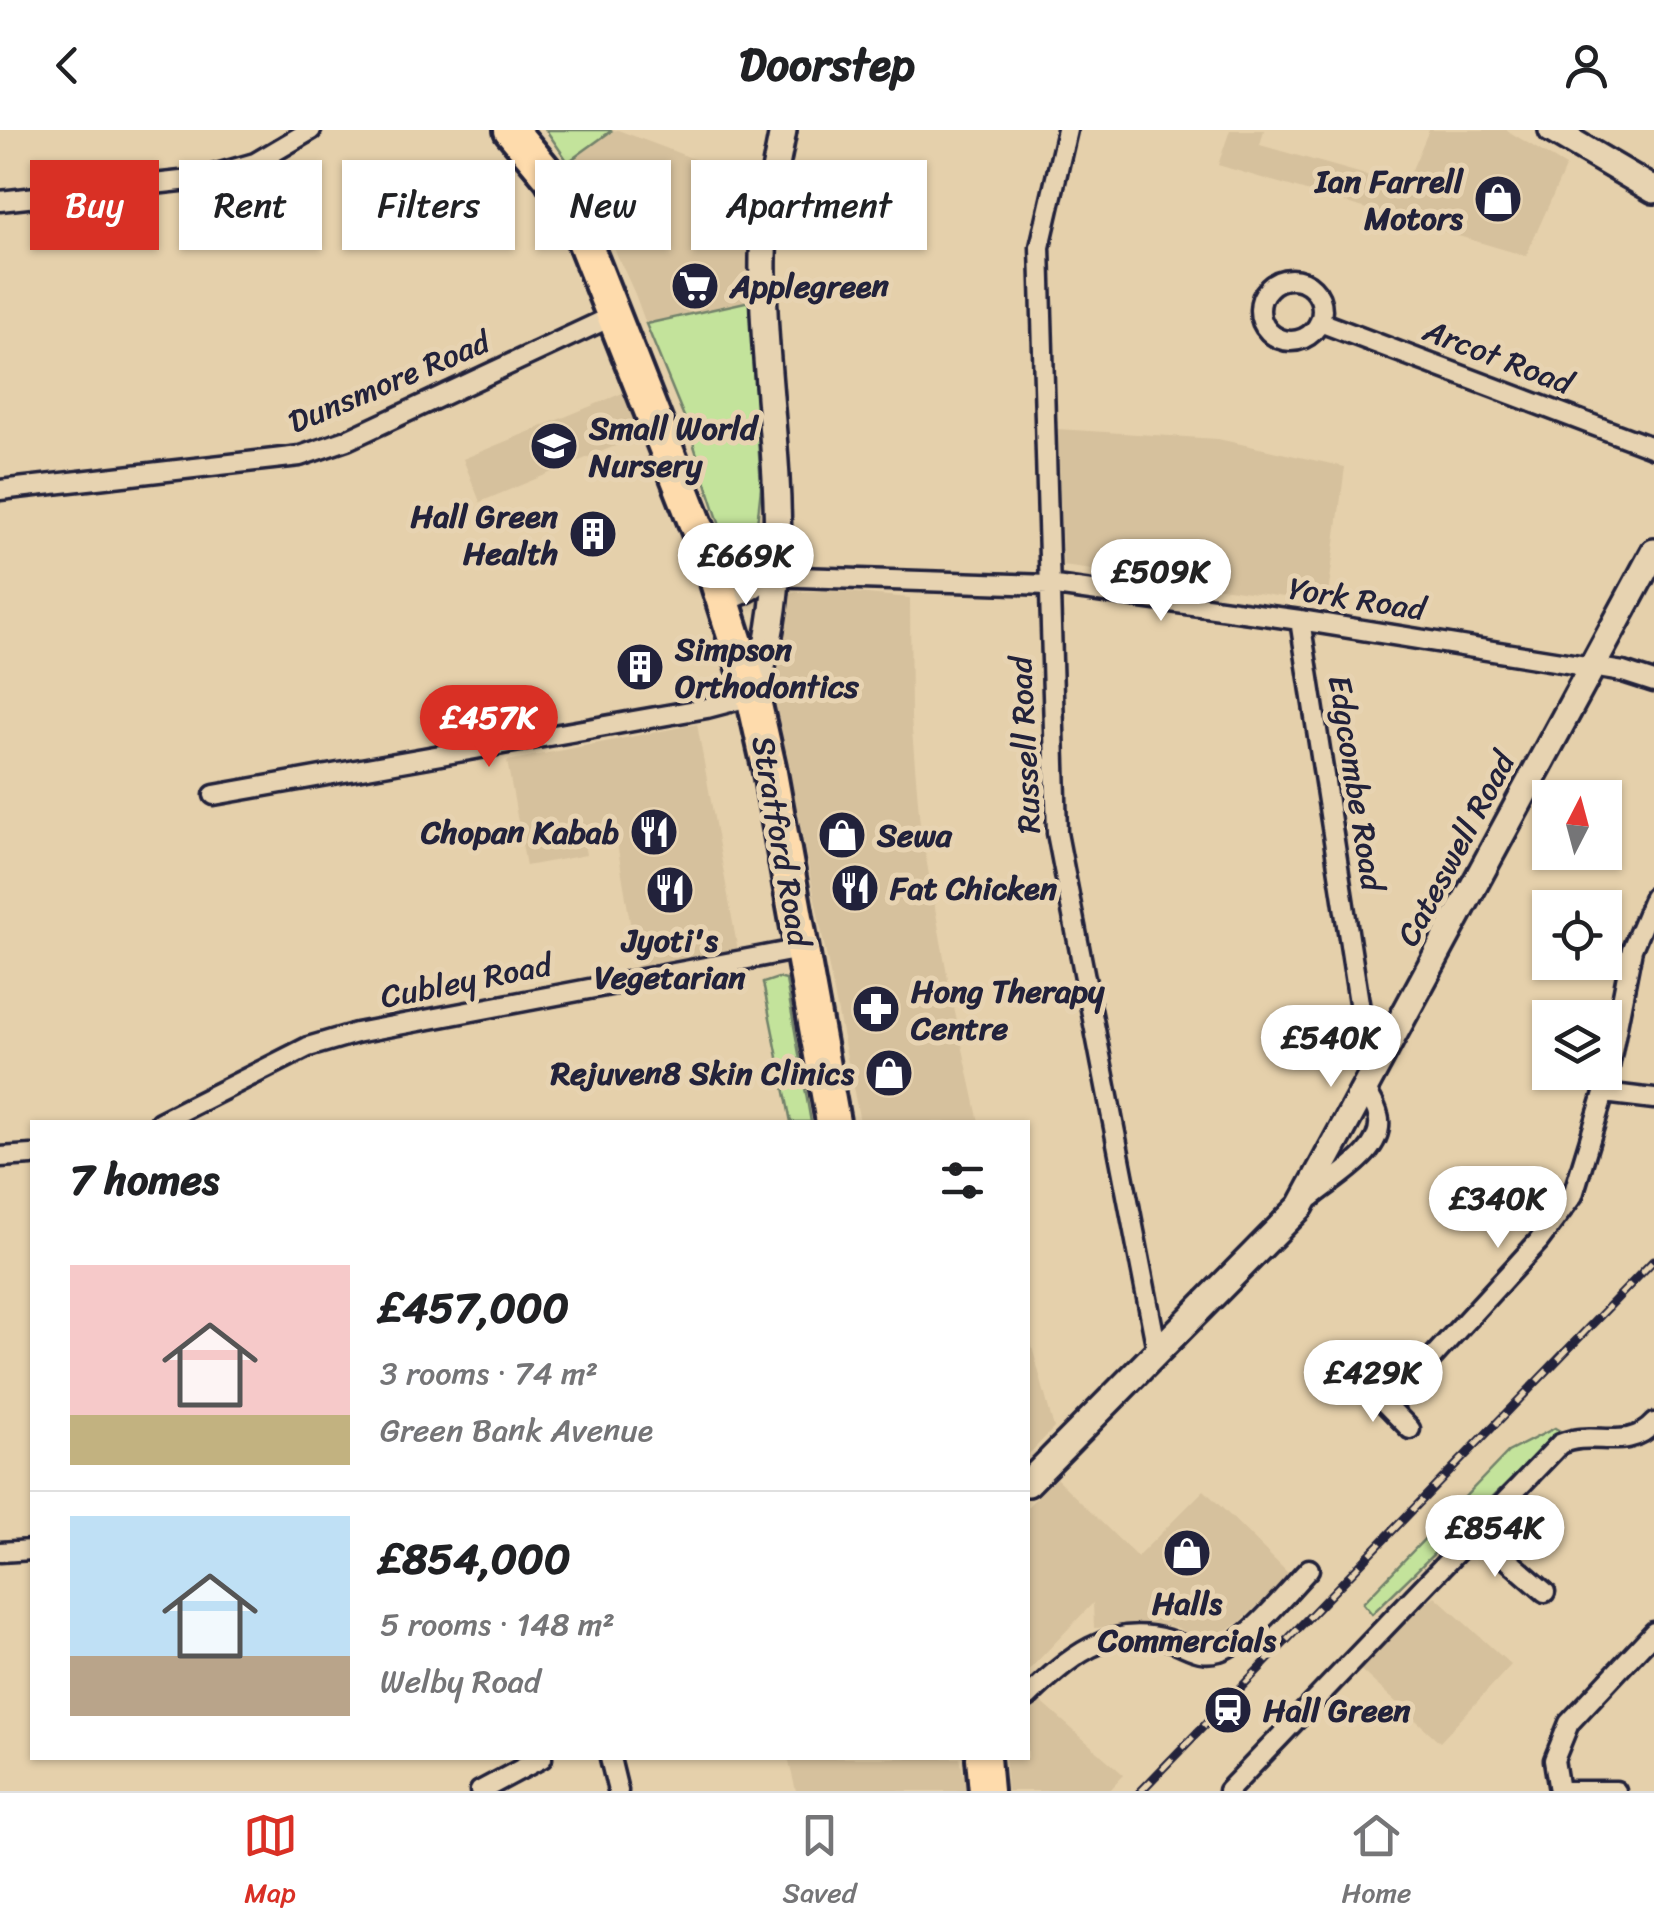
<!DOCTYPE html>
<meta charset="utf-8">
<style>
body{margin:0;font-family:Sriracha,sans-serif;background:#f2f2f2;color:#202124;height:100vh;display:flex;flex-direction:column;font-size:38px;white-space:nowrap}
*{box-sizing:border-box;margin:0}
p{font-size:32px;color:#757577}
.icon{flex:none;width:55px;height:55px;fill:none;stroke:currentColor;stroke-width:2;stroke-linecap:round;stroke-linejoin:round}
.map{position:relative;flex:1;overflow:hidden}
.drawer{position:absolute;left:30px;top:990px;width:1000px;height:640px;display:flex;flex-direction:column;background:#fff;border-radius:0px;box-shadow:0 2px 8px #0004}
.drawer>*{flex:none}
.guide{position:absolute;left:30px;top:30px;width:1000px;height:90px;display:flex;gap:20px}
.needle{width:65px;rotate:6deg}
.fabs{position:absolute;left:1532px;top:650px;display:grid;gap:20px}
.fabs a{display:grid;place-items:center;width:90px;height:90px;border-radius:0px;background:#fff;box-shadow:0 2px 8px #0004;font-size:50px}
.price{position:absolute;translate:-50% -85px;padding:0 22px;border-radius:35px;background:#fff;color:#222;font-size:32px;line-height:65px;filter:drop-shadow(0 2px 5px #0008)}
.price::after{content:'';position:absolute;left:50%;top:60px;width:30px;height:22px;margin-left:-15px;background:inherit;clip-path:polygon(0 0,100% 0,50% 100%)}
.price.on{background:#d93025;color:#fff}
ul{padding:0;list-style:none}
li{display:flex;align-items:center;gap:30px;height:250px;padding:0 40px}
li+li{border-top:2px solid #e0e0e0}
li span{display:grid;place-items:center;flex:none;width:280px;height:200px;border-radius:0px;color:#555}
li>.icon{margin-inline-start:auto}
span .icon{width:120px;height:120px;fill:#fffc;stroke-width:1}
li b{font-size:42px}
h2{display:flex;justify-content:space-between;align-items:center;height:120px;padding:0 40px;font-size:42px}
.chip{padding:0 35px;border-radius:0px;background:#fff;box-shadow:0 2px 8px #0004;font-size:35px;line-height:90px}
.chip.on{background:#d93025;color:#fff}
header{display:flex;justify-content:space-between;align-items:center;height:130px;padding:0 40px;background:#fff;font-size:45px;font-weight:700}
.tab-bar{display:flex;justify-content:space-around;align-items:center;height:140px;border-top:2px solid #e0e0e0;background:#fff;font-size:28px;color:#757577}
.tab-bar a{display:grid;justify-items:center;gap:5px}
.tab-bar .on{color:#d93025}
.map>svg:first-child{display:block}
.built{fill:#d6c19d}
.green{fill:#c3e39b;stroke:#72826b;stroke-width:2.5}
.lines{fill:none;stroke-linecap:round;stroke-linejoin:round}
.street-casing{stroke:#22223b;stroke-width:25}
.secondary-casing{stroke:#22223b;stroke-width:32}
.highway-casing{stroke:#22223b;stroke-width:40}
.street{stroke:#e7d3b1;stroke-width:18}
.secondary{stroke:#e7d3b1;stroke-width:25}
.highway{stroke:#fedbac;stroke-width:32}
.rail-casing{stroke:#22223b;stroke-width:9}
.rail{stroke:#e7d3b1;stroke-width:5;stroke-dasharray:15;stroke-linecap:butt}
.labels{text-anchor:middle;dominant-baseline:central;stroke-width:10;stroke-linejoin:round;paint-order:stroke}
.poi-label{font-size:32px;font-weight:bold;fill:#22223b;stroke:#e7d3b1;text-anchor:start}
.street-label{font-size:32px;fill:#22223b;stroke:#e7d3b1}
</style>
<header><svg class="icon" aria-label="back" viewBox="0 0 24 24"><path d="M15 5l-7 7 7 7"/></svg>Doorstep<svg class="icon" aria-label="person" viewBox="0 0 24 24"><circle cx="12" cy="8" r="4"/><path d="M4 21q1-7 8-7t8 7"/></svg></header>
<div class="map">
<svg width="1654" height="1661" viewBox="0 0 1654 1661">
<rect width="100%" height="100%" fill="#e5d0ab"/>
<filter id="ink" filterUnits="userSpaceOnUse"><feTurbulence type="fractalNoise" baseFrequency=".01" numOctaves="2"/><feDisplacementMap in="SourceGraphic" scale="20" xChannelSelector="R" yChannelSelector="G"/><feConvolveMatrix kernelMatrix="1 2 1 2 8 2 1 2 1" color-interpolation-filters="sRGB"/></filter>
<g filter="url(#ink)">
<path class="built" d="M618,0L757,53L750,171L646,194L635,164L589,64L568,32L611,1Z
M1230,0H1264L1260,15L1405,56L1429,0H1506L1566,36L1526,126L1218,35Z
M625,262L644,304L480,372L463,329Z
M1057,299L1218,309L1345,337L1327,473L1063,436Z
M824,460L910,468L911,588L920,695L949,855L979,992H860L772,556L787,463Z
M697,594L738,821L638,841L615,701L583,706L586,725L526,736L507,631Z
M1028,1202L1054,1298L1028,1325Z
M1056,1348L1137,1427L1204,1360L1290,1445L1239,1493L1209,1510L1190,1507L1178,1498L1162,1495L1094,1498L1093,1473L1028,1541V1376Z
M1435,1466L1511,1535L1440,1612L1355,1535L1400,1492Z
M1038,1569L1124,1645L1109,1661H1007L1005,1628H1028V1576Z
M788,1628H960L967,1661H796Z"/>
<path class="green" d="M546,0H610L611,1L568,32Z
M750,171L761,358L757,394L720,396L687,294L646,194Z
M778,848L786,850L811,992H791L763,853Z
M1555,1298L1560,1301L1372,1484L1363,1473L1508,1322Z"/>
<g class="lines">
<g class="street-casing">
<path id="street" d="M1067,0L1040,117L1057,703L1157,1220
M0,71L199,49L255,33L311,0
M1260 180a31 31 0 1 1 62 0a31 31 0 1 1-62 0Z
M1320,192L1654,318
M0,360L300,326L347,310L613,186
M768,446L1048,455L1300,490L1623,542L1654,552
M1300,490L1370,944
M214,665L707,578L753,566
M1604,963L1654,969
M160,992L308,917L356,903L801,819
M0,1027L32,1025
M1312,1067C1334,1048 1388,1020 1378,985C1376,975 1368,965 1364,956
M1370,1258L1410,1299
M1388,1276L1538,1112L1573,1065L1604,963L1632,819L1654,767
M1475,1402L1545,1462
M0,1422L32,1420
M1028,1567C1067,1529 1109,1492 1168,1510C1187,1515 1197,1527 1219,1521C1248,1512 1287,1462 1309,1439
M610,1628L618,1661
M480,1661L542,1628
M1228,1661L1560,1314C1592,1299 1627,1323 1654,1293
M1559,1661L1554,1630L1569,1593L1654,1502
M1565,1661H1616"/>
</g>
<g class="secondary-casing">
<path id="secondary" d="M1552,0L1654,60
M716,446C740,440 756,437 768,414
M722,469C752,458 765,452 773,421
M753,566C803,424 761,273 763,128C763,86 776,41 783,0
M1028,1353L1301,1076L1654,422"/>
</g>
<g class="highway-casing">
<path id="highway" d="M511,0L551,48L577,93L710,430L753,566L769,637L833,992
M983,1628L986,1661"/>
</g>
<use href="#street" class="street"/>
<use href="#secondary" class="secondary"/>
<use href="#highway" class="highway"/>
<g class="rail-casing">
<path id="rail" d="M1141,1661L1654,1130"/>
</g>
<use href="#rail" class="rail"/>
</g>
</g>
<defs>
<g id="shop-disc" transform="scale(2.5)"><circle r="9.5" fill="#22223b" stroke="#e7d3b1"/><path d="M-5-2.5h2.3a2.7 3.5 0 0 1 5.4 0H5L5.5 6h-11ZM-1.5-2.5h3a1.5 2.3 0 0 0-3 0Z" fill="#fff"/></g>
<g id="supermarket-disc" transform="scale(2.5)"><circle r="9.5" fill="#22223b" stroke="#e7d3b1"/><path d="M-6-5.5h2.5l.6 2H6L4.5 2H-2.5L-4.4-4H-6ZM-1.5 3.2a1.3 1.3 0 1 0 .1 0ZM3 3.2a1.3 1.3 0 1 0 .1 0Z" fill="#fff"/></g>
<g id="school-disc" transform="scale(2.5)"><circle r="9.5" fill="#22223b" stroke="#e7d3b1"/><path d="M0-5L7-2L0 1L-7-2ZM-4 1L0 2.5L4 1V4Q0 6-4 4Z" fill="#fff"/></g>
<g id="building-disc" transform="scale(2.5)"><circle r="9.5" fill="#22223b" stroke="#e7d3b1"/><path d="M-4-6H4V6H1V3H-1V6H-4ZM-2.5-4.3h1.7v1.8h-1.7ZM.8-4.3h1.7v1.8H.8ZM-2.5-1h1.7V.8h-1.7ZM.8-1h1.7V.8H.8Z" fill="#fff"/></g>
<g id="restaurant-disc" transform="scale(2.5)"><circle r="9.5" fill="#22223b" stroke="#e7d3b1"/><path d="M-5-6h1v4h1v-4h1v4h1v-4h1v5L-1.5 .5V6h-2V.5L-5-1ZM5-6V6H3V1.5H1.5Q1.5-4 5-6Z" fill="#fff"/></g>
<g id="pharmacy-disc" transform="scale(2.5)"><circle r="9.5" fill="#22223b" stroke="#e7d3b1"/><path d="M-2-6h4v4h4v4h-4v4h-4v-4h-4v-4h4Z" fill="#fff"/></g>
<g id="station-disc" transform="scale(2.5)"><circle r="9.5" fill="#22223b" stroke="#e7d3b1"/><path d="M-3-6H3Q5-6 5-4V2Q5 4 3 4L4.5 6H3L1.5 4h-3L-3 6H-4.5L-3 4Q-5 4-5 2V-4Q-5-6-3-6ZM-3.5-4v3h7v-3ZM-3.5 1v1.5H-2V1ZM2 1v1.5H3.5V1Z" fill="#fff"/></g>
</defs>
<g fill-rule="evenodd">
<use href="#shop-disc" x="1498" y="69"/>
<use href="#supermarket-disc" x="695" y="156"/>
<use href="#school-disc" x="554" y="316"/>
<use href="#building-disc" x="593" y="404"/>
<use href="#building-disc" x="640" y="537"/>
<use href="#restaurant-disc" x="654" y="702"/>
<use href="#shop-disc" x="842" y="705"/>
<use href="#restaurant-disc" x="855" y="758"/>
<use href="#restaurant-disc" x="670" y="760"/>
<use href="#pharmacy-disc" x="876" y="879"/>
<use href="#shop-disc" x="889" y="943"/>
<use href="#shop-disc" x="1187" y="1423"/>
<use href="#station-disc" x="1228" y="1580"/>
</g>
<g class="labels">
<g class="poi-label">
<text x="1463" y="51" text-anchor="end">Ian Farrell<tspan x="1463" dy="37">Motors</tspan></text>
<text x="730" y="156">Applegreen</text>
<text x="589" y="298">Small World<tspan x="589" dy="37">Nursery</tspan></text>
<text x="558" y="386" text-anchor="end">Hall Green<tspan x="558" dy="37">Health</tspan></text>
<text x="675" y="519">Simpson<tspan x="675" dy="37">Orthodontics</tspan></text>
<text x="619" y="702" text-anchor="end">Chopan Kabab</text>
<text x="877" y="705">Sewa</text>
<text x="890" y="758">Fat Chicken</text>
<text x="670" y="810" text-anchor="middle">Jyoti's<tspan x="670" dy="37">Vegetarian</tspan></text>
<text x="911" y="861">Hong Therapy<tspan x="911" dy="37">Centre</tspan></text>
<text x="854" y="943" text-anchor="end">Rejuven8 Skin Clinics</text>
<text x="1187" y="1473" text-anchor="middle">Halls<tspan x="1187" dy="37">Commercials</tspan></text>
<text x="1263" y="1580">Hall Green</text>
</g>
<g class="street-label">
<text transform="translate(1498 227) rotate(21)">Arcot Road</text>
<text transform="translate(389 252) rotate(-23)">Dunsmore Road</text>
<text transform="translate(1357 469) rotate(9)">York Road</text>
<text transform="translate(1025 615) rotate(-93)">Russell Road</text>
<text transform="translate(1356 653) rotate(81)">Edgcombe Road</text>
<text transform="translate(781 711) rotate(80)">Stratford Road</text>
<text transform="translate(1456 719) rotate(-62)">Cateswell Road</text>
<text transform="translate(466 851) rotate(-11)">Cubley Road</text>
</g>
</g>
</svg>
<div class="fabs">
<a><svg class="needle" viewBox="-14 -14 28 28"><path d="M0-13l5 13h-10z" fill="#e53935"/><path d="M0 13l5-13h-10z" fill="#757577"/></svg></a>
<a><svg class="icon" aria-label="locate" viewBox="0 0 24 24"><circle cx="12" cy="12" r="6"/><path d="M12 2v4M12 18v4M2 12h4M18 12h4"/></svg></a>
<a><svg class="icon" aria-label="layers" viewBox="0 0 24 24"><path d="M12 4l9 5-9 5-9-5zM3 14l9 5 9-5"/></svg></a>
</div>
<b class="price" style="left:746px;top:478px">£669K</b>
<b class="price" style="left:1161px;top:494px">£509K</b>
<b class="price on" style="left:489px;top:640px">£457K</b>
<b class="price" style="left:1331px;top:960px">£540K</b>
<b class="price" style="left:1498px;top:1121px">£340K</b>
<b class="price" style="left:1373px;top:1295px">£429K</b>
<b class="price" style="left:1495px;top:1450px">£854K</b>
<div class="guide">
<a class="chip on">Buy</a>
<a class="chip">Rent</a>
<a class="chip">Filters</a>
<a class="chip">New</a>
<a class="chip">Apartment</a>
</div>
<section class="drawer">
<h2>7 homes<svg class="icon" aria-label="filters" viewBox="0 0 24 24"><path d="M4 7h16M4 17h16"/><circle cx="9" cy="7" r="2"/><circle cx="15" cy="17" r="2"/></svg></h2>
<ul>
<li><span style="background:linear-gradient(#f6c9c9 75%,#c2b280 0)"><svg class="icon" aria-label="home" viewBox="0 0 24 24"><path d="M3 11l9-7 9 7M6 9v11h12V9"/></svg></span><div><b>£457,000</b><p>3 rooms · 74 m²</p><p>Green Bank Avenue</p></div></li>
<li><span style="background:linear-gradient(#bfe0f5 70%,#b9a48a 0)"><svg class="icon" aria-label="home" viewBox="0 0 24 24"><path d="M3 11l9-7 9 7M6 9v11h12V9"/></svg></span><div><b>£854,000</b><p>5 rooms · 148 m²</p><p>Welby Road</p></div></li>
</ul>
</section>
</div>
<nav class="tab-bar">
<a class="on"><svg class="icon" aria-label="map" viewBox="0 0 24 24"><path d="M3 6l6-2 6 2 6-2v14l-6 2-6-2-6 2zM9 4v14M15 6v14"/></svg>Map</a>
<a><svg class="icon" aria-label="saved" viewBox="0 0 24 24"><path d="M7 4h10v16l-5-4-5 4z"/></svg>Saved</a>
<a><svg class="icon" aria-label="home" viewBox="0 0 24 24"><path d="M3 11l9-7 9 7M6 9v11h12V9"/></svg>Home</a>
</nav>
